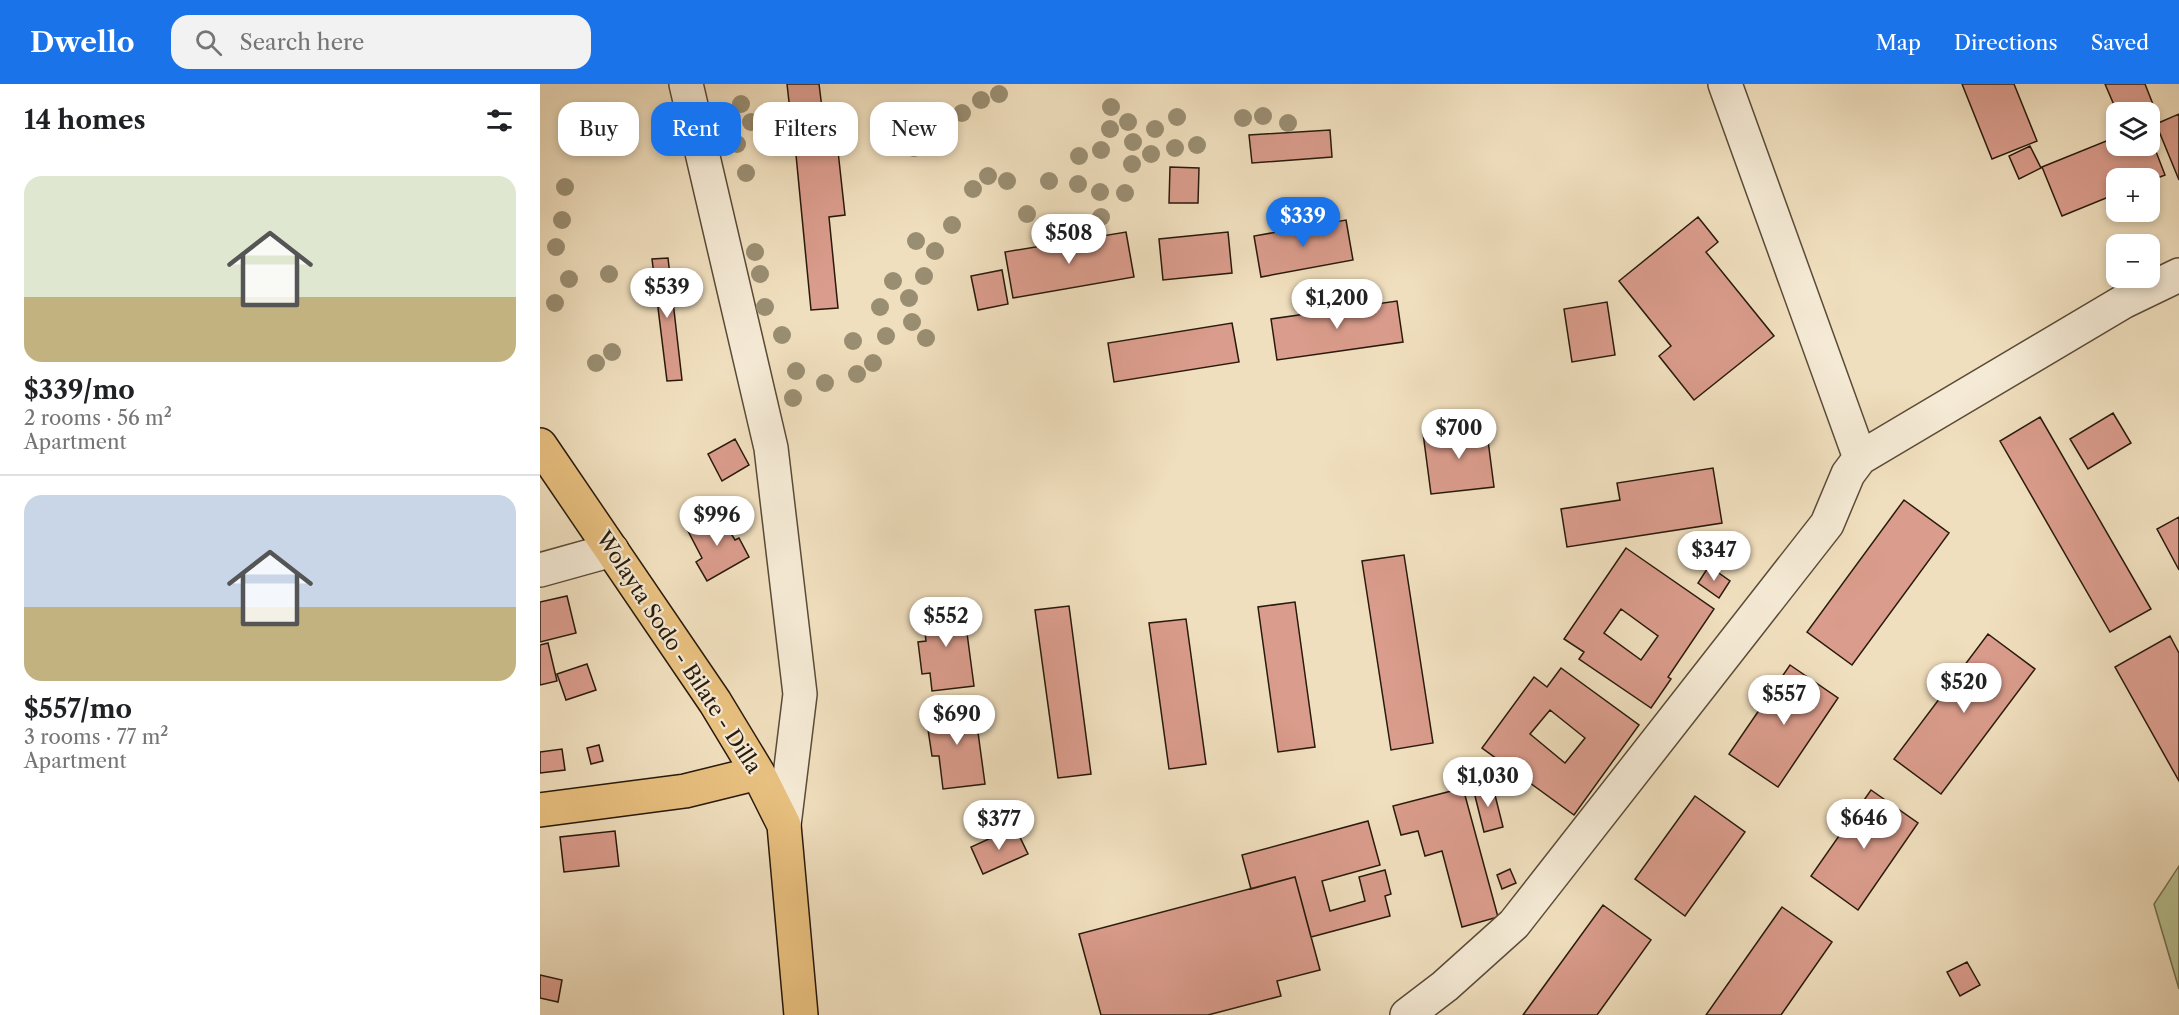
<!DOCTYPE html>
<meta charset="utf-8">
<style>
body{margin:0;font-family:"Libre Caslon Text",serif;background:#f2f2f2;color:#202124;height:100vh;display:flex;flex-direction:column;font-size:22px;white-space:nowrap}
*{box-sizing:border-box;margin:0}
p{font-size:20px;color:#757577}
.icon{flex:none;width:33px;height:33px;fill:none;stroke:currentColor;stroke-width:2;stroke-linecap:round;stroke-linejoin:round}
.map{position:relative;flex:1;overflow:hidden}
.panel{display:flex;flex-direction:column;background:#fff;width:540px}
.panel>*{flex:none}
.guide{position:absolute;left:18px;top:18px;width:570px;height:54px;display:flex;gap:12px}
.fabs{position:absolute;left:1566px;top:18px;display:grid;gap:12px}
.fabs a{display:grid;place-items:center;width:54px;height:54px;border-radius:12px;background:#fff;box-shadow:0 3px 9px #0003;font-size:30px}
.price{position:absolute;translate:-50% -51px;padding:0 14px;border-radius:21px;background:#fff;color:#222;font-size:20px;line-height:39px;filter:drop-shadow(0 2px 3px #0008)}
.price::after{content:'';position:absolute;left:50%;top:36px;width:18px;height:14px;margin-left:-9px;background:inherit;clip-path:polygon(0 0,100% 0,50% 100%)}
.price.current{background:#1a73e8;color:#fff}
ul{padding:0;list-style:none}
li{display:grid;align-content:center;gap:12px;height:318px;padding:0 24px}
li+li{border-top:2px solid #e0e0e0}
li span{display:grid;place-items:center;height:186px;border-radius:18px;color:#555}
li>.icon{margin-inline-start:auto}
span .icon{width:108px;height:108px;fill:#fffc;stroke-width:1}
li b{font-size:26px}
h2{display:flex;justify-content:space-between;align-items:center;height:72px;padding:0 24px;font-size:26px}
.chip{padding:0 21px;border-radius:18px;background:#fff;box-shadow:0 3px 9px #0003;font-size:21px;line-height:54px}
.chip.current{background:#1a73e8;color:#fff}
header{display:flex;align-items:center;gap:36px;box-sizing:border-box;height:84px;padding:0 30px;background:#1a73e8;color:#fff}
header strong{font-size:28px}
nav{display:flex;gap:33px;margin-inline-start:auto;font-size:21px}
.search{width:420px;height:54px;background:#f2f2f2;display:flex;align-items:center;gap:15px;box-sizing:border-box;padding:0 21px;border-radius:18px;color:#757577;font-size:22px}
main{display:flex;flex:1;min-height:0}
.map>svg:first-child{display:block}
.green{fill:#b8c292;stroke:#706e4f;stroke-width:1.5}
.building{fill:#da9c8c;stroke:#281a0c;stroke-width:1.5;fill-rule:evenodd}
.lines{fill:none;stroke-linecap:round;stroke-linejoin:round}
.minor-casing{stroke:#5a4b38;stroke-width:36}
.major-casing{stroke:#281a0c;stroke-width:36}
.minor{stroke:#f5ead5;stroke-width:33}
.major{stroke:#e8c07f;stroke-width:33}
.tree{fill:#9a8e72}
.labels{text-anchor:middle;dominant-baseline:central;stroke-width:4.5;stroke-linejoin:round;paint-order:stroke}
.street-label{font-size:21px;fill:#281a0c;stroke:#f5ead5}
</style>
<header>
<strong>Dwello</strong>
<div class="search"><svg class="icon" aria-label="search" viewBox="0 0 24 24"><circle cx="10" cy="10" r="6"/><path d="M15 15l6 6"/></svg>Search here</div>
<nav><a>Map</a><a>Directions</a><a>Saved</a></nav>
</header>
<main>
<section class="panel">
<h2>14 homes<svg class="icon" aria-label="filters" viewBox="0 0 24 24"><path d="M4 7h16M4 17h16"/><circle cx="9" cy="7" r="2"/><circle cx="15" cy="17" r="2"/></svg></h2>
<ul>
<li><span style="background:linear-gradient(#dfe7d0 65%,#c2b280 0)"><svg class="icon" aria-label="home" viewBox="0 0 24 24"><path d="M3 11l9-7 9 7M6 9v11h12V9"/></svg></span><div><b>$339/mo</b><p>2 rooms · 56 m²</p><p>Apartment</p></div></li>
<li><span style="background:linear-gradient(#c9d6e8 60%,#c2b280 0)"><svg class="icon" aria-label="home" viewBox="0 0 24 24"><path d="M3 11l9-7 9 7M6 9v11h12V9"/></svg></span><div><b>$557/mo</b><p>3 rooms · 77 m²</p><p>Apartment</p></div></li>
</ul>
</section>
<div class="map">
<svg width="1639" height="931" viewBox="0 0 1639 931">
<rect width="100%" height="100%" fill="#f0dfbe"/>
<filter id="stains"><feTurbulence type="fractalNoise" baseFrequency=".00333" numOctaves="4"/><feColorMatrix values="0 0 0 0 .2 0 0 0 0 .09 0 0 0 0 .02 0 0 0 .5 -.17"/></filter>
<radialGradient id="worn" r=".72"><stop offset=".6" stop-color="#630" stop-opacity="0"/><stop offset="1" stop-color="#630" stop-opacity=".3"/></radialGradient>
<path class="green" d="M1639,782V905L1614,820Z"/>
<path class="building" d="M247,0H279L282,24L250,27Z
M1422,0H1474L1497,57L1452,75Z
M1565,0H1605L1616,28L1610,31V28H1577Z
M1639,30V96L1616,40Z
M282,32L285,57L259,60L256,35Z
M790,46L792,73L712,79L709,51Z
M1610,52L1625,91L1610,97V94H1576V110L1522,132L1502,83L1576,53V62H1610Z
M1490,62L1501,84L1479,95L1469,72Z
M298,67L305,131L289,133L298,224L271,226L256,71Z
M630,83L659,84L658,119H629Z
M1158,133L1178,158L1166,168L1234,252L1154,316L1119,272L1131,262L1079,197Z
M806,136L813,176L721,193L714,152Z
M586,148L594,193L473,214L465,168Z
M688,148L692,189L623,196L619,155Z
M128,174L142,296L127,297L112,175Z
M462,186L468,220L438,226L431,192Z
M857,217L863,258L737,276L731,235Z
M1067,218L1075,271L1032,278L1024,225Z
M692,239L699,278L574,298L568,259Z
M1573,329L1591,359L1548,385L1530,355Z
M1500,333L1611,525L1570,548L1460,357Z
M946,341L954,403L891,410L883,349Z
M195,355L209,381L182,397L168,370Z
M1173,384L1182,439L1027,463L1021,425L1080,416L1077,399Z
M1364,416L1409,449L1312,581L1267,548Z
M179,430L195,456L199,454L209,473L167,497L156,478L162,474L148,447Z
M1639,433V486L1617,445Z
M1086,464L1174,525L1128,593L1131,595L1111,624L1039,575L1044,568L1024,555ZM1081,525L1118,552L1101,576L1064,549Z
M864,471L893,659L851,666L822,477Z
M1169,482L1190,497L1179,514L1158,499Z
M27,512L36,549L0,558V518Z
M755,518L775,663L738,668L718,523Z
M423,519L434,602L392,607L390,589L382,590L378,558L386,557L382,525Z
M529,522L551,690L518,694L495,526Z
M646,535L666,680L629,685L609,539Z
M1448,550L1495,585L1401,710L1354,675Z
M1630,552L1639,569V697L1575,583Z
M8,559L17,597L0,601V561Z
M47,580L56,606L26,616L17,590Z
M1250,581L1298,614L1238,703L1189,670Z
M1021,584L1099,641L1034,731L942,664L994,593L1007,603ZM1010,626L1045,654L1025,679L990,650Z
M434,619L445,700L403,705L399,672H392L387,639L394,638L392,625Z
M59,661L63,677L51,680L47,664Z
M22,665L25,686L0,689V668Z
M952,699L963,743L944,748L933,704Z
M923,704L958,833L922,843L902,767L885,772L878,747L861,751L853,722Z
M1331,706L1378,739L1318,826L1271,792Z
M1155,712L1205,748L1145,832L1095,795Z
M828,737L840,781L782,797L790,827L825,817L819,793L845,786L851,810L845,812L850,832L771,853L755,793L711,805L702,771Z
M475,743L488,770L443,790L431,763Z
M75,747L79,782L24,788L20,753Z
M970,785L976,799L962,805L957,791Z
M755,793L780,886L737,897L741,912L668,931H561L539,850Z
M1063,821L1111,856L1057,931H983Z
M1242,823L1292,858L1241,931H1166Z
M1427,878L1440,901L1420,912L1407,888Z
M0,891L22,896L18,918L0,914Z"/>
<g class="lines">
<g class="minor-casing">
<path id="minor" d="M146,0L231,364L260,610L244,741
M1185,0L1320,374
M0,486L72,466
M867,931L905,902L974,840L1287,440L1308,390L1320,374L1583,218L1639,191"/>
</g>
<g class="major-casing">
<path id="major" d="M0,361L175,618L218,689L244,741L261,931
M0,726L145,707L218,689"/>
</g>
<use href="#minor" class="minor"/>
<use href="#major" class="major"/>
</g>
<g class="tree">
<circle cx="459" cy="10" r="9"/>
<circle cx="441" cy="16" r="9"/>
<circle cx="201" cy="20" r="9"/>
<circle cx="571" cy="23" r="9"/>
<circle cx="422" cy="29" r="9"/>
<circle cx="723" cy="32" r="9"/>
<circle cx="637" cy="33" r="9"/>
<circle cx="703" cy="34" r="9"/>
<circle cx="211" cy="38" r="9"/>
<circle cx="588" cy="38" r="9"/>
<circle cx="748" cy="39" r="9"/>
<circle cx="189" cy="40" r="9"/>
<circle cx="570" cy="45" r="9"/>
<circle cx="615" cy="45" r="9"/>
<circle cx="397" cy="47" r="9"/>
<circle cx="593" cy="58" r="9"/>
<circle cx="197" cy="60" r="9"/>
<circle cx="657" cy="61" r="9"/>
<circle cx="374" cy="64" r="9"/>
<circle cx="635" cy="64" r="9"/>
<circle cx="561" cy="66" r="9"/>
<circle cx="611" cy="70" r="9"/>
<circle cx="539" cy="72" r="9"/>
<circle cx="592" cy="80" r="9"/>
<circle cx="206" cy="89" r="9"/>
<circle cx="448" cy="92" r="9"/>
<circle cx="467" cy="97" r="9"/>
<circle cx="509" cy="97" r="9"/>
<circle cx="538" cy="100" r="9"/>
<circle cx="25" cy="103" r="9"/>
<circle cx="433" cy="105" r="9"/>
<circle cx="560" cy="108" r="9"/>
<circle cx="585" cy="109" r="9"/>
<circle cx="487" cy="130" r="9"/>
<circle cx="561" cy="133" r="9"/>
<circle cx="22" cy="136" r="9"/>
<circle cx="412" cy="141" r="9"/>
<circle cx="376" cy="157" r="9"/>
<circle cx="16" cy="163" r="9"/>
<circle cx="395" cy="167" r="9"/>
<circle cx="215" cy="168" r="9"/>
<circle cx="69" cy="190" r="9"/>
<circle cx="220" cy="190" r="9"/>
<circle cx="384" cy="192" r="9"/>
<circle cx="29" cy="195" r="9"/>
<circle cx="353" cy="197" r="9"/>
<circle cx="369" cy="214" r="9"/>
<circle cx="15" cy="219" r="9"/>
<circle cx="225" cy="223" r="9"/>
<circle cx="340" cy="223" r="9"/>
<circle cx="372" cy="238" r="9"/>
<circle cx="242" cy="251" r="9"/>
<circle cx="346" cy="252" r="9"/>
<circle cx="386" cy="254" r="9"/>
<circle cx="313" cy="257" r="9"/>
<circle cx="72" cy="268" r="9"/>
<circle cx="56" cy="279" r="9"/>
<circle cx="333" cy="279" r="9"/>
<circle cx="256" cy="287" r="9"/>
<circle cx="317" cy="290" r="9"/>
<circle cx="285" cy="299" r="9"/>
<circle cx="253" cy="314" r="9"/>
</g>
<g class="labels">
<g class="street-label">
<text transform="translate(139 568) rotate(57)">Wolayta Sodo - Bilate - Dilla</text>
</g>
</g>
<rect width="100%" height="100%" filter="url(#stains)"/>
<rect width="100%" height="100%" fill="url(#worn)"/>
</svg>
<div class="fabs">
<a><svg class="icon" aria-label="layers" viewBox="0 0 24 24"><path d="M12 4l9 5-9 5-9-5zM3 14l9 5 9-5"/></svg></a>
<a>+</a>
<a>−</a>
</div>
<b class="price current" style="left:763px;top:164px">$339</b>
<b class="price" style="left:529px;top:181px">$508</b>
<b class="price" style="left:127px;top:235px">$539</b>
<b class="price" style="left:797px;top:246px">$1,200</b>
<b class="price" style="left:919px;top:376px">$700</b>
<b class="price" style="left:177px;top:463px">$996</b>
<b class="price" style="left:1174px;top:498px">$347</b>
<b class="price" style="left:406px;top:564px">$552</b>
<b class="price" style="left:1424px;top:630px">$520</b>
<b class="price" style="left:1244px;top:642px">$557</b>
<b class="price" style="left:417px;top:662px">$690</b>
<b class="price" style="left:948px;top:724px">$1,030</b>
<b class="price" style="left:1324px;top:766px">$646</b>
<b class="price" style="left:459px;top:767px">$377</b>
<div class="guide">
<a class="chip">Buy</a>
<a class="chip current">Rent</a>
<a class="chip">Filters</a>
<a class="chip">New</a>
</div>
</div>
</main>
